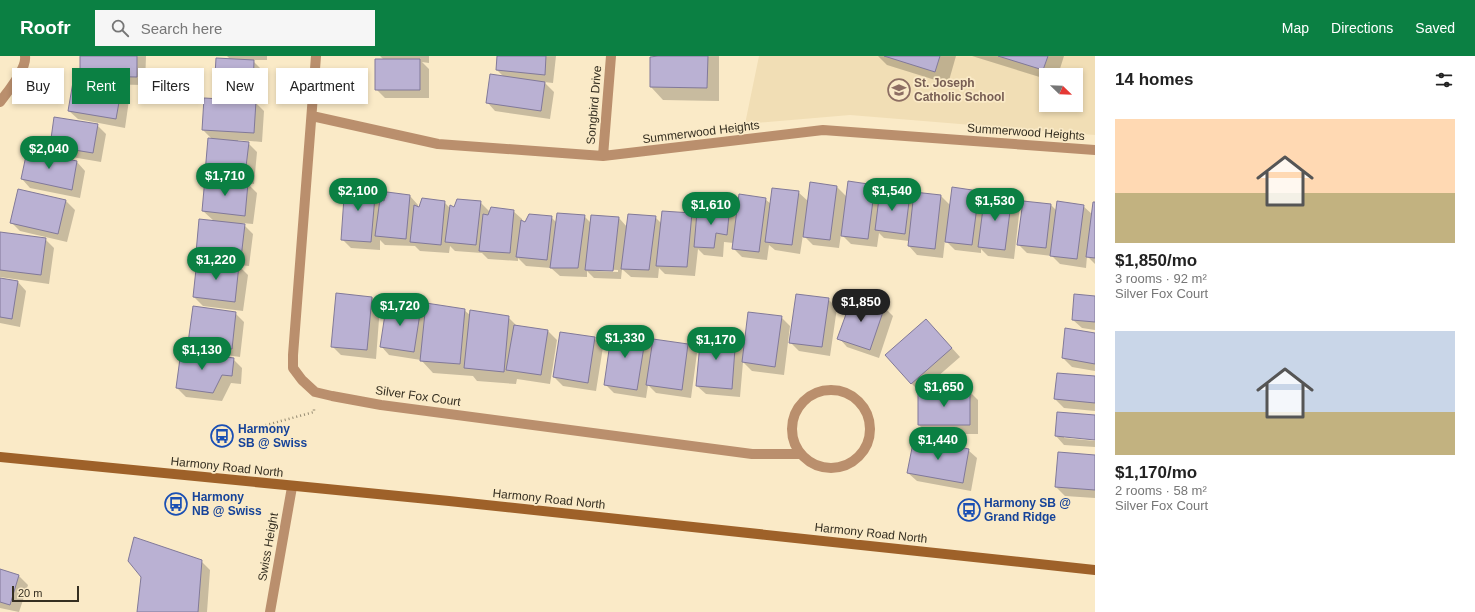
<!DOCTYPE html>
<meta charset="utf-8">
<style>
body{margin:0;font-family:Arial,sans-serif;background:#f6f6f6;color:#222;height:100vh;display:flex;flex-direction:column;font-size:15px;white-space:nowrap}
*{box-sizing:border-box;margin:0}
p{font-size:13px;color:#767676}
.icon{flex:none;width:22px;height:22px;fill:none;stroke:currentColor;stroke-width:2;stroke-linecap:round;stroke-linejoin:round}
.map{position:relative;flex:1;overflow:hidden}
.drawer{display:flex;flex-direction:column;background:#fff;width:380px}
.drawer>*{flex:none}
.banner{position:absolute;left:12px;top:12px;width:380px;height:36px;display:flex;gap:8px}
.needle{width:26px;rotate:113deg}
.controls{position:absolute;left:1039px;top:12px;display:grid;gap:8px}
.controls a{display:grid;place-items:center;width:44px;height:44px;border-radius:0px;background:#fff;box-shadow:0 2px 6px #0003;font-size:20px}
.scale{position:absolute;left:12px;bottom:10px;width:67px;box-sizing:border-box;padding-left:4px;border:2px solid #352f21;border-top:0;font-size:11px;line-height:14px;white-space:nowrap;color:#352f21;-webkit-text-stroke:3px #faeac7;paint-order:stroke}
.price{position:absolute;translate:-50% -34px;padding:0 9px;border-radius:14px;background:#0b8043;color:#fff;font-size:13px;line-height:26px;filter:drop-shadow(0 1px 2px #0008)}
.price::after{content:'';position:absolute;left:50%;top:24px;width:12px;height:9px;margin-left:-6px;background:inherit;clip-path:polygon(0 0,100% 0,50% 100%)}
.price.on{background:#222;color:#fff}
ul{padding:0;list-style:none}
li{display:grid;align-content:center;gap:8px;height:212px;padding:0 20px}
li span{display:grid;place-items:center;height:124px;border-radius:0px;color:#555}
li>.icon{margin-inline-start:auto}
span .icon{width:72px;height:72px;fill:#fffc;stroke-width:1}
li b{font-size:17px}
h2{display:flex;justify-content:space-between;align-items:center;height:48px;padding:0 20px;font-size:17px}
.chip{padding:0 14px;border-radius:0px;background:#fff;box-shadow:0 2px 6px #0003;font-size:14px;line-height:36px}
.chip.on{background:#0b8043;color:#fff}
header{display:flex;align-items:center;gap:24px;box-sizing:border-box;height:56px;padding:0 20px;background:#0b8043;color:#fff}
header strong{font-size:19px}
nav{display:flex;gap:22px;margin-inline-start:auto;font-size:14px}
.search{width:280px;height:36px;background:#f6f6f6;display:flex;align-items:center;gap:10px;box-sizing:border-box;padding:0 14px;border-radius:0px;color:#767676;font-size:15px}
main{display:flex;flex:1;min-height:0}
.map>svg:first-child{display:block}
.built{fill:#f1deb5;fill-rule:evenodd}
.shadow{fill:#0003;fill-rule:evenodd}
.building{fill:#bab1d3;stroke:#817999}
.lines{fill:none;stroke-linecap:round;stroke-linejoin:round}
.path{stroke:#948a71;stroke-width:2.5;stroke-dasharray:1 3;stroke-linecap:butt}
.minor{stroke:#ba8f6d;stroke-width:10}
.secondary{stroke:#9e6129;stroke-width:10}
.labels{text-anchor:middle;dominant-baseline:central;stroke-width:3.5;stroke-linejoin:round;paint-order:stroke}
.education-label{font-size:12px;font-weight:bold;fill:#785e54;stroke:#faeac7;text-anchor:start}
.street-label{font-size:12px;fill:#352f21;stroke:#faeac7}
.transit-label{font-size:12px;font-weight:bold;fill:#164399;stroke:#faeac7;text-anchor:start}
</style>
<header>
<strong>Roofr</strong>
<div class="search"><svg class="icon" aria-label="search" viewBox="0 0 24 24"><circle cx="10" cy="10" r="6"/><path d="M15 15l6 6"/></svg>Search here</div>
<nav><a>Map</a><a>Directions</a><a>Saved</a></nav>
</header>
<main>
<div class="map">
<svg width="1095" height="556" viewBox="0 0 1095 556">
<rect width="100%" height="100%" fill="#faeac7"/>
<path class="built" d="M759,0H1095V79L850,59L745,68ZM1046,19H1076V49H1046Z"/>
<path class="shadow" d="M81,0H146L145,29L90,28L81,19Z
M227,0H267V4H252L262,14L261,46H255L264,55L262,86L238,84V86L248,87L257,96L254,128L247,127L257,137L253,168L242,167L253,178L249,210L238,209L248,219L243,255L203,250L194,241L206,206L197,197L214,165L203,155L214,124L206,116L213,84L203,74L224,44L215,36L231,4Z
M380,0H429V7L422,6L429,13V42H385L376,33L384,4Z
M498,0H556L553,27L544,26L554,36L550,63L495,55L487,46L504,21L497,14Z
M659,0H719V45L663,44L651,31Z
M878,0H956L948,28L887,9Z
M972,0H1064L1058,19H1046V23Z
M121,35L129,44L125,72L78,63L69,55Z
M55,62L97,69L106,78L101,106L60,99L51,90Z
M77,106L85,115L80,142L30,132L22,123Z
M375,130L384,139L383,148L410,140L418,149V155L444,146L450,152L480,146L490,156L513,155L522,163V166L526,167L551,161L556,166L584,160L591,167L619,162L627,171L655,161L662,168L663,156L692,158L697,163L715,158L729,150L737,158L765,143L771,148L798,136L809,146L837,131L847,141L874,130L880,135L909,139L914,144L915,137L941,140L951,150L979,136L985,142L1011,141L1020,150L1014,203L988,200L981,193V197L955,194L945,184L943,202L917,199L909,190V185L884,182L879,177L877,191L851,188L841,178L839,192L813,189L803,179L800,198L775,194L769,189L767,204L742,201L733,192L734,187L724,186L723,201L704,199L698,193L695,220L665,218L659,212L658,222L631,221L622,213L621,223L594,222L587,215V221L560,220L551,212L526,210L518,202V205L488,203L482,197L455,195L450,190L449,197L420,195L415,190L385,189L380,184V194L351,192L342,183ZM594,213L618,214V216L594,215Z
M19,134L66,145L75,154L67,186L20,175L11,166Z
M1095,147V208L1087,200L1086,212L1060,208L1052,200L1027,197L1018,188L1051,149L1057,155L1083,150L1093,159Z
M0,177L45,183L54,192L49,228L0,221Z
M0,223L18,226L26,235L20,271L0,267Z
M372,241L380,250L376,303L341,299L332,290Z
M1095,241V274L1082,272L1073,264Z
M828,243L837,252L830,300L799,295L790,286Z
M388,247L421,252L426,256L464,254L470,259L508,261L518,271L548,275L557,284L550,328L517,323L516,328L477,325L473,320L433,317L421,304L389,299L381,290Z
M884,251L893,260L879,302L847,291L839,282Z
M235,257L244,266L240,301L198,295L189,286Z
M781,261L790,270L784,319L752,315L743,306L740,341L706,338L697,330L736,280L745,290Z
M935,273L960,301L921,335H969L978,344V378H928L919,369V335L911,327Z
M1095,278V315L1072,311L1063,302Z
M645,279L653,287L688,289L697,297L691,342L656,337L648,329L646,342L614,337L605,328Z
M594,282L603,291L596,335L563,330L554,321Z
M233,303L242,312L241,328L231,327L222,345L186,341L177,332Z
M1095,321V355L1064,352L1055,343Z
M1095,360V383L1064,380V382L1095,385V391L1064,389L1056,380Z
M968,394L977,402L971,435L917,425L908,417Z
M1095,400V442L1065,440L1056,431Z
M201,505L210,514L207,556H138Z
M0,514L19,520L28,529L19,556L0,552Z"/>
<path class="building" d="M80,0H137V21L80,20Z
M497,0H546L545,19L496,14Z
M658,0H708L707,32L650,31V1Z
M884,0H940L935,16Z
M998,0H1048L1043,14Z
M216,2L254,4L253,38L214,36Z
M375,3H420V34H375Z
M490,18L545,26L541,55L486,47Z
M73,26L121,35L116,63L68,55Z
M204,42L256,45L254,77L202,74Z
M54,61L98,68L93,97L50,90Z
M208,82L249,86L245,119L205,117Z
M27,95L77,105L72,134L21,123Z
M205,122L248,127L245,160L202,155Z
M848,125L875,129L868,183L841,180Z
M810,126L837,130L830,184L803,181Z
M345,127L376,129L371,186L341,184Z
M952,131L979,135L972,189L945,186Z
M772,132L799,135L792,189L765,186Z
M18,133L66,144L58,178L10,167Z
M880,134L910,138L905,178L875,174Z
M387,136L410,139L406,183L375,180L380,143L384,145Z
M914,136L941,139L935,193L908,190Z
M985,137L1012,140L1005,194L978,191Z
M739,138L766,142L759,196L732,193Z
M422,142L445,145L441,189L410,186L414,149L419,151Z
M457,143L481,145L476,189L445,186L450,149L454,151Z
M1023,145L1051,148L1046,192L1017,189Z
M1057,145L1084,149L1077,203L1050,200Z
M1093,146H1095V202L1086,201Z
M715,148L730,149L727,179L716,177L714,192L694,191L697,156L714,157Z
M491,151L514,154L510,197L479,195L483,158L488,159Z
M662,155L692,157L687,211L656,210Z
M557,157L585,159L578,212H550Z
M529,158L552,160L547,204L516,201L521,164L525,166Z
M628,158L656,160L649,214L621,213Z
M591,159L619,161L613,215L585,214Z
M199,163L245,168L241,202L196,197Z
M0,176L46,182L41,219L0,214Z
M197,204L239,209L235,246L193,241Z
M0,222L18,225L12,263L0,261Z
M336,237L372,241L367,294L331,291Z
M796,238L829,242L822,291L789,287Z
M1074,238L1095,240V266L1072,264Z
M853,239L885,250L870,294L837,283Z
M387,245L421,251L414,296L380,291Z
M426,247L465,253L460,308L420,305Z
M193,250L236,256L232,293L188,287Z
M470,254L509,260L504,316L464,312Z
M748,256L782,260L775,311L742,306Z
M926,263L952,292L911,328L885,299Z
M514,269L548,274L541,319L506,314Z
M1065,272L1095,277V308L1062,302Z
M612,273L646,278L637,334L604,329Z
M560,276L595,281L588,327L553,321Z
M701,277L736,279L732,333L696,330Z
M653,283L688,288L682,334L646,329Z
M181,295L234,302L232,320L222,319L213,337L176,332Z
M1057,317L1095,320V347L1054,343Z
M918,334H970V369H918Z
M1057,356L1095,359V384L1055,380Z
M914,382L969,393L963,427L907,417Z
M1058,396L1095,399V434L1055,431Z
M134,481L202,504L198,556H137L141,521L128,505Z
M0,513L19,519L10,549L0,546Z"/>
<g class="lines">
<path class="path" d="M238,375L259,371L314,356V353"/>
<path class="minor" d="M316,0L293,299V312L302,324L315,336L332,340L381,349L752,398H800
M0,46C8,35 27,13 25,0
M312,60L438,88L603,100L823,74L1095,94
M603,100L611,0
M792 373a39 39 0 1 1 78 0a39 39 0 1 1-78 0Z
M270,556L292,431"/>
<path class="secondary" d="M0,401L449,445L1095,514"/>
</g>
<defs>
<g id="school-ring" transform="scale(1.15)"><circle r="9.5" fill="#faeac7" stroke="#8d6e63" stroke-width="1.5"/><path d="M0-5L7-2L0 1L-7-2ZM-4 1L0 2.5L4 1V4Q0 6-4 4Z" fill="#8d6e63"/></g>
<g id="bus-ring" transform="scale(1.15)"><circle r="9.5" fill="#faeac7" stroke="#1a4fb4" stroke-width="1.5"/><path d="M-5-6H5V4H4V6H2V4H-2V6H-4V4H-5ZM-3.5-4V0h7V-4ZM-3.5 1.2v1.5H-2V1.2ZM2 1.2v1.5H3.5V1.2Z" fill="#1a4fb4"/></g>
</defs>
<g fill-rule="evenodd">
<use href="#school-ring" x="899" y="34"/>
<use href="#bus-ring" x="222" y="380"/>
<use href="#bus-ring" x="176" y="448"/>
<use href="#bus-ring" x="969" y="454"/>
</g>
<g class="labels">
<g class="education-label">
<text x="914" y="27">St. Joseph<tspan x="914" dy="14">Catholic School</tspan></text>
</g>
<g class="street-label">
<text transform="translate(594 49) rotate(-85)">Songbird Drive</text>
<text transform="translate(701 76) rotate(-7)">Summerwood Heights</text>
<text transform="translate(1026 76) rotate(4)">Summerwood Heights</text>
<text transform="translate(418 340) rotate(8)">Silver Fox Court</text>
<text transform="translate(227 411) rotate(6)">Harmony Road North</text>
<text transform="translate(549 443) rotate(6)">Harmony Road North</text>
<text transform="translate(871 477) rotate(6)">Harmony Road North</text>
<text transform="translate(268 491) rotate(-80)">Swiss Height</text>
</g>
<g class="transit-label">
<text x="238" y="373">Harmony<tspan x="238" dy="14">SB @ Swiss</tspan></text>
<text x="192" y="441">Harmony<tspan x="192" dy="14">NB @ Swiss</tspan></text>
<text x="984" y="447">Harmony SB @<tspan x="984" dy="14">Grand Ridge</tspan></text>
</g>
</g>
</svg>
<div class="controls">
<a><svg class="needle" viewBox="-14 -14 28 28"><path d="M0-13l5 13h-10z" fill="#e53935"/><path d="M0 13l5-13h-10z" fill="#767676"/></svg></a>
</div>
<div class="scale">20 m</div>
<b class="price" style="left:49px;top:114px">$2,040</b>
<b class="price" style="left:225px;top:141px">$1,710</b>
<b class="price" style="left:358px;top:156px">$2,100</b>
<b class="price" style="left:892px;top:156px">$1,540</b>
<b class="price" style="left:995px;top:166px">$1,530</b>
<b class="price" style="left:711px;top:170px">$1,610</b>
<b class="price" style="left:216px;top:225px">$1,220</b>
<b class="price on" style="left:861px;top:267px">$1,850</b>
<b class="price" style="left:400px;top:271px">$1,720</b>
<b class="price" style="left:625px;top:303px">$1,330</b>
<b class="price" style="left:716px;top:305px">$1,170</b>
<b class="price" style="left:202px;top:315px">$1,130</b>
<b class="price" style="left:944px;top:352px">$1,650</b>
<b class="price" style="left:938px;top:405px">$1,440</b>
<div class="banner">
<a class="chip">Buy</a>
<a class="chip on">Rent</a>
<a class="chip">Filters</a>
<a class="chip">New</a>
<a class="chip">Apartment</a>
</div>
</div>
<section class="drawer">
<h2>14 homes<svg class="icon" aria-label="filters" viewBox="0 0 24 24"><path d="M4 7h16M4 17h16"/><circle cx="9" cy="7" r="2"/><circle cx="15" cy="17" r="2"/></svg></h2>
<ul>
<li><span style="background:linear-gradient(#ffd9b3 60%,#c2b280 0)"><svg class="icon" aria-label="home" viewBox="0 0 24 24"><path d="M3 11l9-7 9 7M6 9v11h12V9"/></svg></span><div><b>$1,850/mo</b><p>3 rooms · 92 m²</p><p>Silver Fox Court</p></div></li>
<li><span style="background:linear-gradient(#c9d6e8 65%,#c2b280 0)"><svg class="icon" aria-label="home" viewBox="0 0 24 24"><path d="M3 11l9-7 9 7M6 9v11h12V9"/></svg></span><div><b>$1,170/mo</b><p>2 rooms · 58 m²</p><p>Silver Fox Court</p></div></li>
</ul>
</section>
</main>
